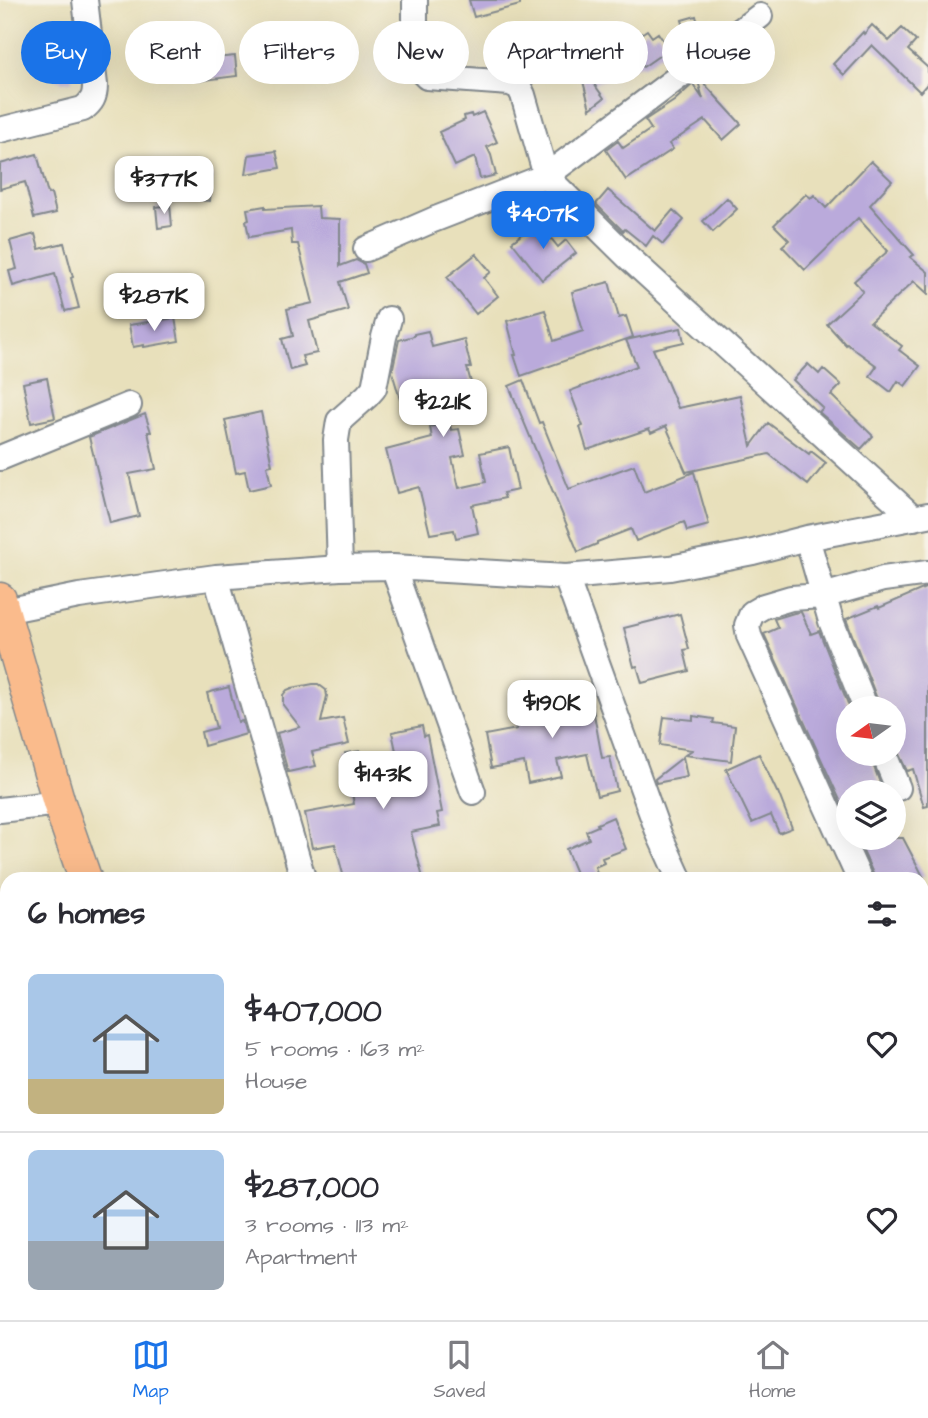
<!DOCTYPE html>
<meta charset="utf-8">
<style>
body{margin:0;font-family:"Architects Daughter",sans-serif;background:#f7f7f7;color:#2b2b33;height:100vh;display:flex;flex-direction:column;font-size:26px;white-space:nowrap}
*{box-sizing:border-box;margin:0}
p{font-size:23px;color:#7c7c81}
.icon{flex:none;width:38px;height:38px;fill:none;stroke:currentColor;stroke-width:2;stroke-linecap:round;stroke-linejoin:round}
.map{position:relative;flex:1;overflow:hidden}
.details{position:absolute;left:0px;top:872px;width:929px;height:450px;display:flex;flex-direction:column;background:#fff;border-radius:21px 21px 0 0;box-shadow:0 7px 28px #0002}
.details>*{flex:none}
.top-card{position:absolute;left:21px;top:21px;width:887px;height:63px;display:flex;gap:14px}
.needle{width:46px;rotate:256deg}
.fabs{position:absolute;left:836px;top:696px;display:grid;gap:14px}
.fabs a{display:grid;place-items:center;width:70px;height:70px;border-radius:50%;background:#fff;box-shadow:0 7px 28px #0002;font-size:35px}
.price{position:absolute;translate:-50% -60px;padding:0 16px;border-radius:14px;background:#fff;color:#222;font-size:23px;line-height:46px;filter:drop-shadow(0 2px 4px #0008)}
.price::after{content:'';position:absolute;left:50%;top:42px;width:21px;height:16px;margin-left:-10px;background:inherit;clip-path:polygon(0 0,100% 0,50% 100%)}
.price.current{background:#1a73e8;color:#fff}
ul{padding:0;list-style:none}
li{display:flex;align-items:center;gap:21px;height:175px;padding:0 28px}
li+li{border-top:2px solid #e1e1e2}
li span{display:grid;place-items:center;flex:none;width:196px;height:140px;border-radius:10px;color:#555}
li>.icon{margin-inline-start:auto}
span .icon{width:84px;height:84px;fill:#fffc;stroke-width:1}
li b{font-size:30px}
h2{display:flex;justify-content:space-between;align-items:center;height:84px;padding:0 28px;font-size:30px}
.pill{padding:0 24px;border-radius:32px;background:#fff;box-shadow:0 7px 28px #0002;font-size:24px;line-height:63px}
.pill.current{background:#1a73e8;color:#fff}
.dock{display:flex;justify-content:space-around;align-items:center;height:98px;border-top:2px solid #e1e1e2;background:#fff;font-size:19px;color:#7c7c81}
.dock a{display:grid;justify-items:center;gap:4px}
.dock .current{color:#1a73e8}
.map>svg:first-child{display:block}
.building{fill:#baaadb}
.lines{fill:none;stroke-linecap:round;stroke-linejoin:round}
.minor-casing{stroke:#82888c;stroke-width:28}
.major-casing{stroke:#82888c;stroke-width:35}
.minor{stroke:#fff;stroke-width:24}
.major{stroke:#fabb8c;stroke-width:32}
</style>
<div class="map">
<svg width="928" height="1320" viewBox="0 0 928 1320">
<rect width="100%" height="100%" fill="#f7f3e8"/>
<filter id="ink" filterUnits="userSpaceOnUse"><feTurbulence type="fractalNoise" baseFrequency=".0143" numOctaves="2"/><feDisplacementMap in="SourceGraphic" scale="14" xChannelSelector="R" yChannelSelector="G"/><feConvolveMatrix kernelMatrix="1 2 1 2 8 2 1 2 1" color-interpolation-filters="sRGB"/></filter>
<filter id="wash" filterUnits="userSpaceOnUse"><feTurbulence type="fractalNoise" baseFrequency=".00686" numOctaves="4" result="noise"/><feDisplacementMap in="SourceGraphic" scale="28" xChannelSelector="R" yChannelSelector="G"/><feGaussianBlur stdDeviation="1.57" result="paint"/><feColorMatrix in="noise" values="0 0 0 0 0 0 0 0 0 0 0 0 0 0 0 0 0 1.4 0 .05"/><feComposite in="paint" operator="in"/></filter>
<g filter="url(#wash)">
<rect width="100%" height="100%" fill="#e8e0bb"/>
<g id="blocks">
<path class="building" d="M469,0H520V5L474,17Z
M696,16L702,38L688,42L682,20Z
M872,25L889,41L902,28L916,41L908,50L928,68V83L920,92L872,45L844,75L833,64L863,32L864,34Z
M70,28L72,44H70L72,81L61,82V80H56L55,51H57L54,30Z
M647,30L652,37L658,33L669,49L643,67L641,65L594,84L604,98L590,109L577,57L620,39L623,46Z
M582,35L586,51L554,60L550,44Z
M235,56L237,76L197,81L194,60Z
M700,79L741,124L723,140L705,120L669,144L673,149L626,180L606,150L618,141L623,148L651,129L645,120L674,101L693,84L703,99L698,81Z
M483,112L497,142L487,147L491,155L496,175L480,179L475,157L455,166L439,132L465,120L464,116L471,114L472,117Z
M276,151L280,168L246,174L249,155Z
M37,154L48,194L51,193L56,213L34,218L25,182L0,189V164Z
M871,161L892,181L870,205L914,255L910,257L928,272V294L914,281L870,322L902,346L899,350L920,366L905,386L898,381L891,392L870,376L877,366L847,344L846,345L827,324L863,291L854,281L888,251L858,218L805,270L782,246L789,240L774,225L806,194L811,198L814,195L826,208Z
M186,173L212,175L210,201L184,199Z
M608,190L655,231L673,210L684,220L663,244L653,236L646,246L625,229L623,231L596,204Z
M727,198L737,209L713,232L703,221Z
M170,205L172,226L158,228L156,207Z
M265,206V209L318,206L319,218L340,219V266L356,260L364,264L367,273L340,282L348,310L309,321L317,353L302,356L305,366L290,370L282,339L293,336L287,309L313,303L298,244H292L291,230L249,237L246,221L249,220L247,209Z
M538,222L558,247L566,240L576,253L542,280L512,242Z
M35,234L39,249L64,243L73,277L71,278L79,308L65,311L55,274L13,286L9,271L17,269L10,241Z
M476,254L491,272L484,278L498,296L476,314L447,277Z
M609,282L619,318L626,316L633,337L521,376L514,355H516L507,321L545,310L554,341L583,331L572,292Z
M175,318L179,341L144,347V345L133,347L129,325Z
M681,328L684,342L653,349L678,408L740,395L751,446L768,423L809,454L811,451L826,463L808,485L769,454L686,472L666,426L651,433L649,429L587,450L580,427L583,426L570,391L637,366L626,340Z
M428,331L432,347L464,339L471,368H467L472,386L443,395L451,430L459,429L465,455L452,458L459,488L486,482L480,453L509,447L518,490L503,493L505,498L472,505L478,533L456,538L454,530L430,534L419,487L397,493L386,450L432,438L430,427L434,426L426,392L400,399L392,372L399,340L414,336V334Z
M808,364L819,374L823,369L841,385L831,395L873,436L861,449L819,412L823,408L793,380Z
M47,378L55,418L31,423L23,383Z
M523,380L539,423L542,422L569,489L634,465L644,492L694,472L709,525L687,531L684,522L636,541L631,529L597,542V544L578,552L509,386Z
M261,412L272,465L267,466L271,485L249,490L245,471L236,473L225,420Z
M145,414L151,432H148L156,469L129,474L139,516L110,523L89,437Z
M925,588H928V806L924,807L913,769L907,771L894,744V709H881L846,619L878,606L879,608Z
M801,612L811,634L819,631L850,709L849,754H869L880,783L875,785L879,793H849V820L764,634L778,628L774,619L794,613Z
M680,614L689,649L684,650L689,671L642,683L637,666L634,667L624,628Z
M313,684H318L326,690L327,696L321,722L343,718L349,744L312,752L316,766L288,772L277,733L300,727L283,705V695L287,690L292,688Z
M229,687L238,722L242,721L246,734L204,746L201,732L216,728L207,693Z
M580,692L582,705L592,703L602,758L610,757L617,791L597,796L587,754L557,760L561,776L528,783L524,762L491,768L485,735L517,729L512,705Z
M693,716L714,719L713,723L735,726L731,761L685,755L692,750L660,745L664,717L693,720Z
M422,726L424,736L427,735L442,812L437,813L440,826L411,832L423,878H344L335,844L312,848L305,813L354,804L345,753L360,751L361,758L396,751L392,732Z
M759,754L777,792H778L792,828L779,833L771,815L752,823L726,769Z
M683,757L687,777L656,783L655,779Z
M613,817L626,849L602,858L604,863L595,867L599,878H578L566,849L589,839L586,831L598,826L597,824Z
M857,838H903L924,878H875Z"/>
</g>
</g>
<g filter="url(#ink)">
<use href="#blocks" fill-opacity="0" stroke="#82888c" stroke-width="2"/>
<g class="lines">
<g class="minor-casing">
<path id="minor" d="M415,0V54L419,69L427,77L510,83L519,87L523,95L546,176L760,16
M0,130L83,109C92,102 95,97 95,85L85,0
M366,249L433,220L546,176L628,257L914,518
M0,458L129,405
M807,538L831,621L866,709
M393,567L473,792
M340,568L336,440L339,421L367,396L374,388L384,337L389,319
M216,577L303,878
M566,577L659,834L679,878
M0,612L79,596L216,577L340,568L393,567L566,577L670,568L753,552L807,538L928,515
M884,754L898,788
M0,810L59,803
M859,878L749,636L747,625L752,613L764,606L791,598L823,596L883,579L928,573
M0,950L7,949
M90,1320L112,1314
M494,1320L510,1314"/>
</g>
<g class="major-casing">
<path id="major" d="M0,599L59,803L85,878
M256,1314L259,1320"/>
</g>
<use href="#minor" class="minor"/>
<use href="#major" class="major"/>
</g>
</g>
</svg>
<div class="fabs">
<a><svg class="needle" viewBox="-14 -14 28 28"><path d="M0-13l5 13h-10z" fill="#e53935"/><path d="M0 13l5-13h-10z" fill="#7c7c81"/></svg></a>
<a><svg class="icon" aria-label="layers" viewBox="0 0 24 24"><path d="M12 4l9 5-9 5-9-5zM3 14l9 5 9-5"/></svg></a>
</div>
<b class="price" style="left:164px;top:216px">$377K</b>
<b class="price current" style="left:543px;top:251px">$407K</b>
<b class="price" style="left:154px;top:333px">$287K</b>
<b class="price" style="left:443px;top:439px">$221K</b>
<b class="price" style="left:552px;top:740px">$190K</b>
<b class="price" style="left:383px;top:811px">$143K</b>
<div class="top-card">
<a class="pill current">Buy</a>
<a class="pill">Rent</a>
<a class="pill">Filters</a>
<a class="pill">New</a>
<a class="pill">Apartment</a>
<a class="pill">House</a>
</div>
<section class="details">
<h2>6 homes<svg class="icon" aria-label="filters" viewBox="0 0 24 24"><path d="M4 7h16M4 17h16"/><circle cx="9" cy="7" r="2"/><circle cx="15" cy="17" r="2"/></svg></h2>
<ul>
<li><span style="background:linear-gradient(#a9c7e8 75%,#c2b280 0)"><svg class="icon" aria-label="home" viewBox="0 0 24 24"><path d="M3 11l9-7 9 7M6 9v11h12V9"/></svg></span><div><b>$407,000</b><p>5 rooms · 163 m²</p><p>House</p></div><svg class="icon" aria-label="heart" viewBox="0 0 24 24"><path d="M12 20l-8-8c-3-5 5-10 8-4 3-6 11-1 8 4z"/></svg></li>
<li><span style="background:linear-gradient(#a9c7e8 65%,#9aa5b1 0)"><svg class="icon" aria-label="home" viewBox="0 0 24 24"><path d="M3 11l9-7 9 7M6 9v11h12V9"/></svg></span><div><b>$287,000</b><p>3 rooms · 113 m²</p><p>Apartment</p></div><svg class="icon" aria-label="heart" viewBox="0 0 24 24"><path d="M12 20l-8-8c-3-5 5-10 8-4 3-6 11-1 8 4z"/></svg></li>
</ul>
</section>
</div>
<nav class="dock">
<a class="current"><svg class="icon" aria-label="map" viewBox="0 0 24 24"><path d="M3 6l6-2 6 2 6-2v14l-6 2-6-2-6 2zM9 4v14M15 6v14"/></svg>Map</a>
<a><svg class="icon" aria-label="saved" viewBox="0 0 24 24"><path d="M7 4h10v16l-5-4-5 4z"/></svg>Saved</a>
<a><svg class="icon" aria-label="home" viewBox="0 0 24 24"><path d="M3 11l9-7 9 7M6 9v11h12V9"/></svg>Home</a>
</nav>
